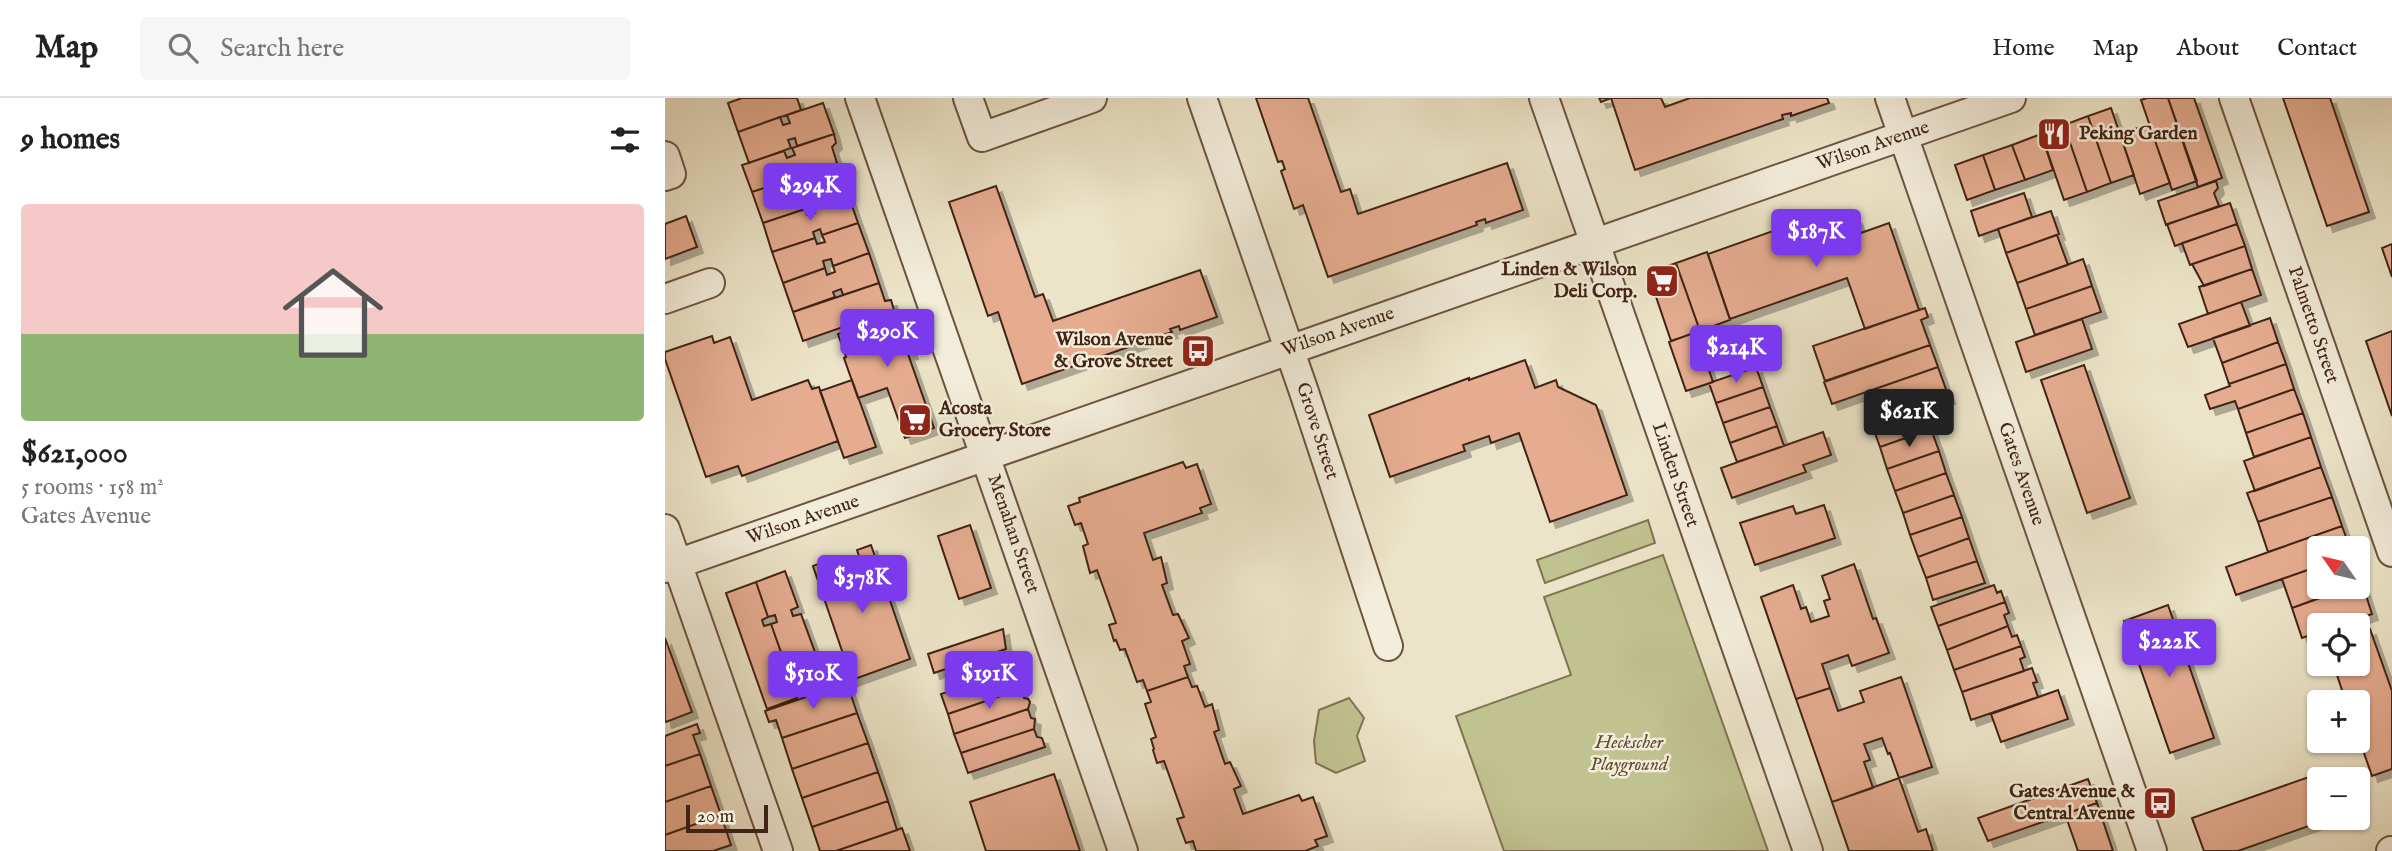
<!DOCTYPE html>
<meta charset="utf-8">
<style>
body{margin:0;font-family:"IM FELL English",serif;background:#f6f6f6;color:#222;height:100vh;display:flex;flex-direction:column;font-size:26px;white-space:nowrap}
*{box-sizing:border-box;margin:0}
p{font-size:23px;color:#767676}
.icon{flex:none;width:38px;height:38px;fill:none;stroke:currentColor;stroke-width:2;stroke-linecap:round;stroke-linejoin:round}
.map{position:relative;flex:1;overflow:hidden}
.side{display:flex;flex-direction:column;background:#fff;width:665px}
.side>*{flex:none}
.needle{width:46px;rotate:304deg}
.controls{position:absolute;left:1642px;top:438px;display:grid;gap:14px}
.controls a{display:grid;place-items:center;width:63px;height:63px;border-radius:7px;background:#fff;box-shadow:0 2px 5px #0004;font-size:35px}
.scale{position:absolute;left:21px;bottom:18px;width:82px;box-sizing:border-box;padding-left:7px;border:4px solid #412413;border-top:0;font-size:19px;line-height:24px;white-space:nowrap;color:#412413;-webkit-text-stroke:5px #f3eddb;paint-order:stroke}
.price{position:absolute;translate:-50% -60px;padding:0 16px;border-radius:7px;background:#7c3aed;color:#fff;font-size:23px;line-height:46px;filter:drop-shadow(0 2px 4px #0008)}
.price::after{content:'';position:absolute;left:50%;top:42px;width:21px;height:16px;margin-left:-10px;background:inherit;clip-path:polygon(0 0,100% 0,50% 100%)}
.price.selected{background:#222;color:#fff}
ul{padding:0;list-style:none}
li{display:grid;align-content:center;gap:14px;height:371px;padding:0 21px}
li+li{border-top:2px solid #e0e0e0}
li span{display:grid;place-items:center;height:217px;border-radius:7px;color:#555}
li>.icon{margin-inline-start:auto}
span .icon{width:126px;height:126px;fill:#fffc;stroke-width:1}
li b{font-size:30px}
h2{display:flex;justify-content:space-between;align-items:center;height:84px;padding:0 21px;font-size:30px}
header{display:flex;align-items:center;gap:42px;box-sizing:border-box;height:98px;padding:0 35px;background:#fff;border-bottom:2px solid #e0e0e0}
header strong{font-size:33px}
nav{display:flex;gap:38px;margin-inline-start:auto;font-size:24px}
.search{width:490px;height:63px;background:#f6f6f6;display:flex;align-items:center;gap:18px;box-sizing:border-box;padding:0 24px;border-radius:7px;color:#767676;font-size:26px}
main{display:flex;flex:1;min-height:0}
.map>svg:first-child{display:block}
.green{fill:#c0c290;stroke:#807352;stroke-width:2}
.building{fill:#e5ac90;stroke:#412413;stroke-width:2;filter:url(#shadow)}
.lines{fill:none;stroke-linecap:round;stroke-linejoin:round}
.minor-casing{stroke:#6c5440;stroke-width:32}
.minor{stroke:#f3eddb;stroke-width:28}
.labels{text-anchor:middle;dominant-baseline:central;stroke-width:5;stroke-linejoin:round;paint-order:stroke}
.poi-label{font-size:19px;font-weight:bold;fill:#412413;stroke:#f3eddb;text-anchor:end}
.street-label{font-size:19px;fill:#412413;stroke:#f3eddb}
.park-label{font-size:19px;font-style:italic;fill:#614c32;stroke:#f3eddb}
</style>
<header>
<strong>Map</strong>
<div class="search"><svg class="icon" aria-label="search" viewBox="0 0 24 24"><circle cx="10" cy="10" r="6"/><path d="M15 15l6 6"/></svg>Search here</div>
<nav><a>Home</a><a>Map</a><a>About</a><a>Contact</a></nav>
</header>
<main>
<section class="side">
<h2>9 homes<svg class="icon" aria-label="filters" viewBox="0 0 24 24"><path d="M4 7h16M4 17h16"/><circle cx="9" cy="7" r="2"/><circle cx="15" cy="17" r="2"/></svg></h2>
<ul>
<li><span style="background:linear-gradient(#f6c9c9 60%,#8fb573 0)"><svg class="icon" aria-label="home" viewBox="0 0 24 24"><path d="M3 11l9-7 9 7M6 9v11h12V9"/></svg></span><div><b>$621,000</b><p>5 rooms · 158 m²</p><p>Gates Avenue</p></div></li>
</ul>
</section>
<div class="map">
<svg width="1727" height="753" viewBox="0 0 1727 753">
<defs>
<filter id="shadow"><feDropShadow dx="6" dy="6" stdDeviation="0" flood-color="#0004"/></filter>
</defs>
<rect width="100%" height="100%" fill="#ece4c8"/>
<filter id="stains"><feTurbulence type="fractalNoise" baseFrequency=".00286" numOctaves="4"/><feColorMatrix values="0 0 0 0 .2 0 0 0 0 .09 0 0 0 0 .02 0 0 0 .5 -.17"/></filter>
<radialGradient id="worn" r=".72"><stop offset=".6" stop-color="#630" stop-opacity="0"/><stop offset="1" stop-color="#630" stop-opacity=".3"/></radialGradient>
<path class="green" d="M983,422L990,445L880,485L872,462Z
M998,457L1103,753H839L791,618L906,577L879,499Z
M684,600L699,620L692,638L700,663L671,675L651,665L649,643L654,612Z"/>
<path class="building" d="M77,0H132L136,12L73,34L63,5Z
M591,0H643L676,94L685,91L693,116L842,65L858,112L821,125L820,121L811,124L812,127L663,179L638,107L629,111L616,73L620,71L617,63L613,64Z
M934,0H996L1000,9L1025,0H1162L1164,5L1126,18V15L1117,17L1118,21L970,72L946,0L936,4Z
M1482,0H1503L1532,83L1507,92L1476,2Z
M1503,0H1529L1557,80L1533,89Z
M1618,0H1665L1704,114L1662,128Z
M158,5L169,36L132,48L130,40L123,42L126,50L84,65L73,34L115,19L118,27L125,25L122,17Z
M1446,10L1469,77L1446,85L1423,18Z
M1423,18L1446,85L1422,94L1399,27Z
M1484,26L1505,85L1475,96L1455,36Z
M1399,27L1422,94L1399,102L1376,35Z
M169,36L171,45L167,49L172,65L136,77L135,72L127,75L129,80L87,94L77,67L119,53L122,60L130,57L127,50Z
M1376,36L1388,72L1360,82L1347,47Z
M1347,47L1360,82L1330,92L1318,57Z
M1318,57L1330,92L1302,102L1290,67Z
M172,65L183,96L147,108L145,102L137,104L140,111L98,125L87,94L129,80L132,88L139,85L136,77Z
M1551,83L1553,90L1549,95L1554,108L1501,127L1493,103Z
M331,88L370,199L378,196L388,223L535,172L552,219L515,232L514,228L505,231L507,234L357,286L333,214L323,218L284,104Z
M1359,95L1367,119L1314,138L1306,113Z
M183,96L193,125L157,137L155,131L148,134L150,140L107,154L98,125L140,111L142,117L150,115L147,108Z
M1565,105L1572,126L1510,148L1502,126Z
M1386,113L1394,136L1341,155L1333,131Z
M1159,115L1164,129L1191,120L1196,135L1224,125L1254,212L1200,231L1182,180L1065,221L1043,156Z
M21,118L32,149L0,161V126Z
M193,125L204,155L168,168L166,161L158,163L160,170L118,185L107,154L150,140L152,146L160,144L157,137Z
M1572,126L1580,148L1525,167L1517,145Z
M1392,137L1403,167L1352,185L1341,155Z
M1727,146V179L1717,150Z
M1580,148L1587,171L1539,188L1527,166Z
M1042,154L1065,222L1035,233L1011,165Z
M204,155L214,185L178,197L176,191L168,194L170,199L128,214L118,185L160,170L162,177L170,174L168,168Z
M1418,161L1427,188L1361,211L1352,185Z
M1011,165L1035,233L1006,243L983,175Z
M1587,171L1596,197L1543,216L1534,189Z
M214,185L220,203L226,202L229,212L188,226L186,220L179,222L181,228L138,243L128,214Z
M1427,188L1436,214L1370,237L1361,211Z
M1576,204L1585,228L1523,249L1514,226Z
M1260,210L1263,219L1256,222L1265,247L1160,283L1148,248Z
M231,212L247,255L243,256L269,330L240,340L222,290L193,300L179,260L181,259L173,236L205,225L203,222Z
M1605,220L1613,244L1557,265L1548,240Z
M1417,221L1427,251L1361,274L1351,244Z
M1727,233V318L1701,243Z
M1031,234L1048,284L1021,293L1004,244Z
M47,238L49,245L65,239L87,302L143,282L147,291L154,289L173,343L77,378L73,368L41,379L0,261V254Z
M1613,244L1621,266L1564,286L1557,265Z
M1265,247L1273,269L1167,306L1159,284Z
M860,262L870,290L891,282L893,289L931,307L962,397L885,424L854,335L826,345L824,338L798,347L800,353L725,379L704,317L804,280V282Z
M1621,266L1629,291L1573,311L1570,303L1545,311L1540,297L1565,288L1564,286Z
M1419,267L1465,400L1422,415L1376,282Z
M1091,269L1098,289L1051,305L1044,285Z
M1273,269L1284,300L1218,323L1207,292Z
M187,282L211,349L179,360L155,293Z
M1098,289L1105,309L1058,325L1051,305Z
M1629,291L1638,315L1581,335L1573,311Z
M1105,309L1112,328L1065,345L1058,325Z
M1258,309L1266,331L1215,349L1207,327Z
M1638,315L1646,339L1589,359L1581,335Z
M1112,328L1119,348L1072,364L1065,345Z
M1266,331L1274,353L1222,371L1215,349Z
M1158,334L1166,357L1138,367L1141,374L1067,400L1056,370Z
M1646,339L1656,369L1590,393L1579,363Z
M1274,353L1281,375L1230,393L1222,371Z
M518,364L521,370L532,366L546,406L535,410L537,415L479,435L488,462L496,459L502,485L497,487L508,517L513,516L524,540L517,543L525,566L519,568L523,579L482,593L478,582L472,584L460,551L455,552L451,542L449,543L444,527L451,525L432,472L425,475L418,448L423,446L416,425L410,427L403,408L415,404L414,400Z
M1656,369L1667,399L1593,424L1582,395Z
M1281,375L1289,397L1238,415L1230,393Z
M1289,397L1297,419L1245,437L1238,415Z
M1667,399L1677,428L1603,454L1593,424Z
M1159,407L1170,440L1090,467L1075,425L1128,408L1131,416Z
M1297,419L1304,440L1253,459L1245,437Z
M305,427L326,490L294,501L273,438Z
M1677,428L1685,450H1654V468L1571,497L1561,469Z
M1304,440L1312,463L1261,480L1253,459Z
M206,447L245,561L187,582L148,468L161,463L164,472L195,461L192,452Z
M1312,463L1320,485L1268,502L1261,480Z
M1189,466L1208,521L1211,520L1224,555L1187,568L1183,557L1157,566L1165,590L1131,601L1096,499L1128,487L1136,511L1141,509L1146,524L1164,518L1159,503L1165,501L1157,478Z
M1654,468V488H1687L1627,510L1617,481Z
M120,473L133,509L126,512L128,518L136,516L151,557L121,568L106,526L112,524L110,517L103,519L91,484Z
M91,484L103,519L97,522L99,528L106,526L132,600L102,611L61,495Z
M1697,485L1707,516L1675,527H1654V534L1637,540L1627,510Z
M1329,487L1332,495L1336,493L1340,504L1273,528L1266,509Z
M1340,504L1344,515L1339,517L1343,528L1282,552L1273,528Z
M1503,507L1549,640L1505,655L1459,523Z
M1343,528L1347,539L1352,537L1356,548L1289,572L1282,552Z
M338,531L341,551L269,575L263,556Z
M1705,531L1727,593V671L1707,678L1692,635V604H1681L1668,565H1692V535Z
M0,540L27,614L1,624L0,622Z
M1356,548L1360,559L1355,561L1359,573L1297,594L1289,572Z
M1367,570L1372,584L1368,585L1373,599L1306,622L1297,594Z
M349,571L352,580L357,581L356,591L283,616L276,596Z
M523,579L527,589L532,588L540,609L547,606L554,632L549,634L560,666L565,664L576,688L569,691L578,716L634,697L637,703L648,699L662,738L650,742L653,748L640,753H531L528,743L521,745L512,721L519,719L499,663L492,665L488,652L489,651L486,641L491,639L480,606L486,604L482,593Z
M1236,579L1267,669L1234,680L1225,655L1223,656L1217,640L1199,646L1205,662L1199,664L1208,690L1167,704L1131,601L1165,590L1173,613L1199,604L1195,593Z
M182,585L192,615L117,640L111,622L104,624L100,613Z
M356,591L359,600L363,601L365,604L363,611L289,636L283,616Z
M1393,592L1403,621L1336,644L1326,616Z
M363,611L366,620L370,621L369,631L296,655L289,636Z
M192,615L203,645L127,671L117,640Z
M32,626L35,635L28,637L35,656L0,668V638Z
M369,631L372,639L377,640L380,649L303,675L296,655Z
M203,645L213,674L137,700L127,671Z
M35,656L46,688L0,704V668Z
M1661,673L1663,681H1654V719H1669L1573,753H1539L1527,720Z
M213,674L223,703L147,729L137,700Z
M389,676L415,753H321L305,704Z
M1234,680L1253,734L1261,731L1268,753H1184L1167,704Z
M1423,681L1432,705L1323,743L1313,720Z
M46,688L56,717L0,737V704Z
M223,703L232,732L171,753H155L147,729Z
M1432,705L1448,753H1413L1400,716Z
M56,717L66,747L48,753H0V737Z
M237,730L245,753H171L232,732Z"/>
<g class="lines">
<g class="minor-casing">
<path id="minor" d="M195,0L458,753
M303,0L317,39L427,0
M537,0L638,291L723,548
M879,0L1143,753
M1225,0L1487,753
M1569,0L1727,454
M0,58L6,76L0,78
M0,201L45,185
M0,431L113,753
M0,470L1346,0
M1726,753H1727"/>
</g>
<use href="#minor" class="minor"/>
</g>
<defs>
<g id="restaurant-square" transform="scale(1.75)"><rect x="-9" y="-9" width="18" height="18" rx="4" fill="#8f2418" stroke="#f3eddb"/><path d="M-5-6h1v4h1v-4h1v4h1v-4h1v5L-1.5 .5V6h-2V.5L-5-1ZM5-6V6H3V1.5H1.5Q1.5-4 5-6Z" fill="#fff"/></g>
<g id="supermarket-square" transform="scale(1.75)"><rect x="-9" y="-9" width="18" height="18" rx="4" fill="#8f2418" stroke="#f3eddb"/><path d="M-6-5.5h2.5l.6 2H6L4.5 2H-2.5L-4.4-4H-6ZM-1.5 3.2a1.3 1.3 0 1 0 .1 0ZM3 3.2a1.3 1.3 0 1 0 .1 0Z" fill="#fff"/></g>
<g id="bus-square" transform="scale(1.75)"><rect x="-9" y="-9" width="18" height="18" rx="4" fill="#8f2418" stroke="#f3eddb"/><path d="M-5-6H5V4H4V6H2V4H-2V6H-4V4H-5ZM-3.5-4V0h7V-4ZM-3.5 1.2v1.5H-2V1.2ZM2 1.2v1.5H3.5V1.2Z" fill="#fff"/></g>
</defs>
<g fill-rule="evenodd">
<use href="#restaurant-square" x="1389" y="36"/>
<use href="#supermarket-square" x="997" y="183"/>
<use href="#bus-square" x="533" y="253"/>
<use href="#supermarket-square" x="250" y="322"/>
<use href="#bus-square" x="1495" y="705"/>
</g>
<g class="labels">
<g class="poi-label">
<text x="1414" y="36" text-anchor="start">Peking Garden</text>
<text x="972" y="172">Linden &amp; Wilson<tspan x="972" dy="22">Deli Corp.</tspan></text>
<text x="508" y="242">Wilson Avenue<tspan x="508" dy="22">&amp; Grove Street</tspan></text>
<text x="274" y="311" text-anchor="start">Acosta<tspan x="274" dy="22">Grocery Store</tspan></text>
<text x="1470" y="694">Gates Avenue &amp;<tspan x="1470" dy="22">Central Avenue</tspan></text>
</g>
<g class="street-label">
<text transform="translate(1208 48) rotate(-19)">Wilson Avenue</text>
<text transform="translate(1648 227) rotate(71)">Palmetto Street</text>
<text transform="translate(673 234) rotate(-19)">Wilson Avenue</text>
<text transform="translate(652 333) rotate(72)">Grove Street</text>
<text transform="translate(1356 376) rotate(71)">Gates Avenue</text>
<text transform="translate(1010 377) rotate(71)">Linden Street</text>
<text transform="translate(138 422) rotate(-19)">Wilson Avenue</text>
<text transform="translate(348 436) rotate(71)">Menahan Street</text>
</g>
<g class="park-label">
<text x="964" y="645">Heckscher<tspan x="964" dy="22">Playground</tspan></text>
</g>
</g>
<rect width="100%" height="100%" filter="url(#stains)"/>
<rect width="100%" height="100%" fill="url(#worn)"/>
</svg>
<div class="controls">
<a><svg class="needle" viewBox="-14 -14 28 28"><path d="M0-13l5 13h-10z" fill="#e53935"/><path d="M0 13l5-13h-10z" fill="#767676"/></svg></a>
<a><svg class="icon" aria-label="locate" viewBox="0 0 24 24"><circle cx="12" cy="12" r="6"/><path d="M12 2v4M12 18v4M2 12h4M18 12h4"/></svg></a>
<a>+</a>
<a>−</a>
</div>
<div class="scale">20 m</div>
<b class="price" style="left:145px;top:125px">$294K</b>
<b class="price" style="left:1151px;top:171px">$187K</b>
<b class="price" style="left:222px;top:271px">$290K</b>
<b class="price" style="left:1071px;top:287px">$214K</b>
<b class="price selected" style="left:1244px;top:351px">$621K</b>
<b class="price" style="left:197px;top:517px">$378K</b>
<b class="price" style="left:1504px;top:581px">$222K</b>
<b class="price" style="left:148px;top:613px">$510K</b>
<b class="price" style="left:324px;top:613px">$191K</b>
</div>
</main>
